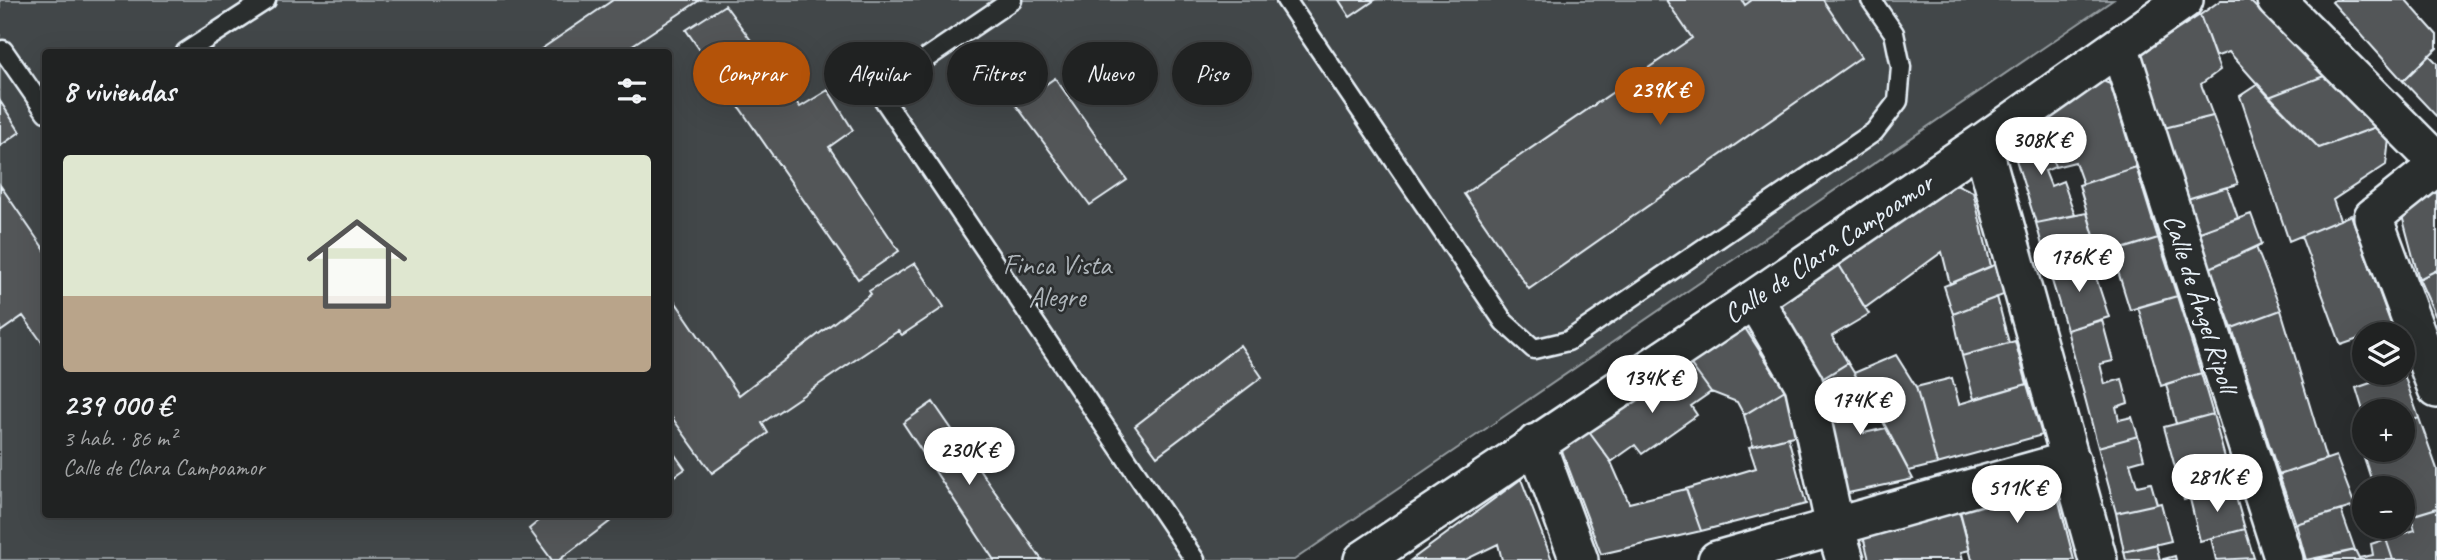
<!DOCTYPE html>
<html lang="es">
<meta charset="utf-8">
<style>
body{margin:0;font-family:Caveat,sans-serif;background:#282a2a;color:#f1f3f6;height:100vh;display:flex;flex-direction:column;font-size:26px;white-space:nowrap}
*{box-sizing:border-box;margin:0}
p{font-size:23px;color:#a2a4a5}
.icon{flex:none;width:38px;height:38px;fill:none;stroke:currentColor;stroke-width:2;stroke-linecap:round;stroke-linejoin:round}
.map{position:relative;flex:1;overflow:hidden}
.panel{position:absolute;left:42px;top:49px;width:630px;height:469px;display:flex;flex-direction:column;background:#202222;border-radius:7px;box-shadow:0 7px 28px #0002,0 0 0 2px #3d3f40}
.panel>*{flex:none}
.banner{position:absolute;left:693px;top:42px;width:665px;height:63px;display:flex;gap:14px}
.controls{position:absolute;left:2352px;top:322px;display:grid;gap:14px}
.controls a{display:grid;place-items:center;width:63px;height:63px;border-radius:50%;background:#202222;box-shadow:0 7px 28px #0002,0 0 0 2px #3d3f40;font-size:35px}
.price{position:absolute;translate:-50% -60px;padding:0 16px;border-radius:24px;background:#fff;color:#222;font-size:23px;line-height:46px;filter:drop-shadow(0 2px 4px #0008)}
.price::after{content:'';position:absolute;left:50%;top:42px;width:21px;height:16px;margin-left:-10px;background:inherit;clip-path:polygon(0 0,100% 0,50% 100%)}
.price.on{background:#b45309;color:#fff}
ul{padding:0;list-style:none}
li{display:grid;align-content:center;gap:14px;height:371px;padding:0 21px}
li+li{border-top:2px solid #3d3f40}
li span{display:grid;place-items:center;height:217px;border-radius:7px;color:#555}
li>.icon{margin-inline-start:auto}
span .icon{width:126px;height:126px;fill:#fffc;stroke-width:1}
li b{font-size:30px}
h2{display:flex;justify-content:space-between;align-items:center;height:84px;padding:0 21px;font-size:30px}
.pill{padding:0 24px;border-radius:32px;background:#202222;box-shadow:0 7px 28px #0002,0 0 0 2px #3d3f40;font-size:24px;line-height:63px}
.pill.on{background:#b45309;color:#fff}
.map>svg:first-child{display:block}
.green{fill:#424648;stroke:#959ca0;stroke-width:2;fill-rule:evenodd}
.building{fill:#535759;stroke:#e8f1f8;stroke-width:2}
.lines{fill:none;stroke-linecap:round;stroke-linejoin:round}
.service-casing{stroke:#e8f1f8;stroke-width:23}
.minor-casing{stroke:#e8f1f8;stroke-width:42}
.service{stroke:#2a2d2e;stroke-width:18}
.minor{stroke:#2a2d2e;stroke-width:37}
.labels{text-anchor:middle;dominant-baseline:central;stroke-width:5;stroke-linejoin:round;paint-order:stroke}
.street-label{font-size:28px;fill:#e8f1f8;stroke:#2a2d2e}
.park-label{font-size:28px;fill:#aeb5ba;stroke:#2a2d2e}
</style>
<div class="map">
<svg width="2437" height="560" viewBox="0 0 2437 560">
<rect width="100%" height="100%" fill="#2a2d2e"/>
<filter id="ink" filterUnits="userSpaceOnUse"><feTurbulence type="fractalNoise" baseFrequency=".0143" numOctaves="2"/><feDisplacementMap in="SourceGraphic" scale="14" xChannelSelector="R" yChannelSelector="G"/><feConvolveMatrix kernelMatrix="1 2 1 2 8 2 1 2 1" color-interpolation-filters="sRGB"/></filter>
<g filter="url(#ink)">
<path class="green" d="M0,0H2113L1294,560H0ZM46,52H668V514H46Z"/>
<path class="building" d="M613,0H700L622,52H537Z
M1339,0H1375L1350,17Z
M1666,0H1742L1745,5L1752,0H1823L1861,57L1529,289L1464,194L1692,38Z
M2221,0H2249L2324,76L2269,97L2229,52L2215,57L2200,15Z
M2334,0H2406L2437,35V48L2403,81L2332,2Z
M725,5L800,107L828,90L853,130L829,147L899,251L858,279L686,30Z
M2200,15L2220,70L2201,84L2213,116L2160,129L2137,56Z
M2429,55L2437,63V117L2403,81Z
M2324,76L2376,127L2319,148L2269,97Z
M1055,78L1127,180L1090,205L1016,105Z
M2103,81L2110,84L2136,167L2083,184L2075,162L2055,167L2042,122Z
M2258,84L2319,148L2376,127L2389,139L2386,165L2333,200L2340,220L2289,241L2240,96Z
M0,101L20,132L0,146Z
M2213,116L2238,184L2187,199L2160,129Z
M2042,122L2055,167L2045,171L2051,186L2063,181L2075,215L2036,223L2011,144Z
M2136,167L2158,238L2100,256L2079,185Z
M1954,183L1973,192L1991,266L1950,284L1942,252L1865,308L1838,263Z
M0,185L46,252V348L23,316L0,332Z
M2227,187L2238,218L2200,232L2187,199Z
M2434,189L2437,192V270L2419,279L2401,212Z
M2087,213L2100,256L2049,271L2036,223Z
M2251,214L2262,244L2210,268L2200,232Z
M2351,215L2392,327L2372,334H2364V337L2341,345L2301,236Z
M2158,238L2177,296L2130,310L2112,252Z
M2256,247L2281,310L2232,328L2210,268Z
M2090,259L2109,317L2067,330L2049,271Z
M915,263L944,307L902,335L898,331L762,423L768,433L712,473L668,412V291L739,395L871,294L869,291Z
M1838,263L1869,314L1832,336L1848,363L1822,379L1775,301Z
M1997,264L2006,294L1953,314L1944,286Z
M2437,270V316L2436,317L2419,279Z
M2177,296L2201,373L2161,386L2138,307Z
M1997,297L2009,343L1962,356L1953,314Z
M2281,310L2326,459L2279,475L2232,328Z
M2102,320L2113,361L2100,364L2105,384L2122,379L2128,403L2116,407L2119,420L2132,417L2138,436L2098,447L2067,330Z
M1743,325L1785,390L1744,415L1737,402L1711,392L1689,362Z
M2398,325L2401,334H2372L2392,327Z
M2364,337V362L2357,340Z
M2403,340L2413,369L2403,372Z
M2015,341L2027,384L1974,399L1962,356Z
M1240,345L1262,377L1157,456L1135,426Z
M1896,355L1916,387L1937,464L1909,471L1878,412L1854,373Z
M1689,362L1711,392L1691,406L1697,415L1642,454L1635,445L1611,462L1589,432Z
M1848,363L1878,412L1860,415L1864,433L1886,428L1913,479L1844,494L1822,379Z
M2403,372L2419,418L2403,423V411H2364V414L2356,388Z
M2201,373L2213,414L2176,424L2166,384Z
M2368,373H2402L2371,383Z
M1952,378L1959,404L2027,384L2042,435L1937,464L1916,387Z
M1785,390L1797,435L1753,446L1744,415Z
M933,402L1042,560H994L903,423Z
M2213,414L2233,487L2184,500L2164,427Z
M2419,418L2437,469V508L2403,518V488H2374L2358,439L2364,436V450H2403V423Z
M1589,432L1611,462L1629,503L1686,489L1701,531L1601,554L1561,448Z
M2138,436L2144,459L2130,463L2137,486L2151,483L2157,504L2116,513L2098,447Z
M1788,437L1806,504L1701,531L1686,489L1756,468L1749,447Z
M668,445L685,469L668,481Z
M2336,456L2355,506L2296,524L2279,475Z
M2053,478L2074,560H1972L1957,502Z
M1521,479L1552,560H1502L1498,544L1465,560H1411Z
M2233,487L2245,529L2200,541L2190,499Z
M2161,503L2171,541L2124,552L2116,513Z
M2437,508V560H2393L2386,539L2415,530L2411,516Z
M2341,510L2355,550L2306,560L2296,524Z
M1960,511L1970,550L1961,552L1963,560H1869L1863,536Z
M547,514H620L559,560H552L529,529Z
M2245,529L2254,558L2216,560L2211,538Z
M2386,539L2393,560H2314L2355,550L2359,558L2373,555L2371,544Z
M2156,544L2160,560L2175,556L2176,560H2126L2124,552Z"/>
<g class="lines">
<g class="service-casing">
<path id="service" d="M1012,0L878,91L1195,560
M1286,0L1504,322L1534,349L1568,341L1874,132L1898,101L1901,67L1894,33L1871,0
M3,50L46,112
M186,52L266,0"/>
</g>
<g class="minor-casing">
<path id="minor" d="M2276,0L2437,162
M2119,46L2284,560
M1982,143L2098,560
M2437,166L2373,217L2437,389
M1754,299L1804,384L1835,527L1845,560
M1536,443L1579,560
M1363,560L1754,299L1982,143L2184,0
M1717,560L2071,460"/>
</g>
<use href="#service" class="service"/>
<use href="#minor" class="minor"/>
</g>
</g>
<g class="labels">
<g class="street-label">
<text transform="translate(1828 248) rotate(-34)">Calle de Clara Campoamor</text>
<text transform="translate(2201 303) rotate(72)">Calle de Ángel Ripoll</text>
</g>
<g class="park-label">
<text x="1057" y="264">Finca Vista<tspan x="1057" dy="32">Alegre</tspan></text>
</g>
</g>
</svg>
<div class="controls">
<a><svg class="icon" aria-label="layers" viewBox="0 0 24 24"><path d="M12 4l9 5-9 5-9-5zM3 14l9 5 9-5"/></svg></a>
<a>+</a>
<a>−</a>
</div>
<b class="price on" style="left:1660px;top:127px">239K €</b>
<b class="price" style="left:2041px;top:177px">308K €</b>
<b class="price" style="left:2079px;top:294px">176K €</b>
<b class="price" style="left:1652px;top:415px">134K €</b>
<b class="price" style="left:1860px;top:437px">174K €</b>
<b class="price" style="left:969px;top:487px">230K €</b>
<b class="price" style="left:2217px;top:514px">281K €</b>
<b class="price" style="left:2017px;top:525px">511K €</b>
<div class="banner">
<a class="pill on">Comprar</a>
<a class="pill">Alquilar</a>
<a class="pill">Filtros</a>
<a class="pill">Nuevo</a>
<a class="pill">Piso</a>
</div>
<section class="panel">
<h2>8 viviendas<svg class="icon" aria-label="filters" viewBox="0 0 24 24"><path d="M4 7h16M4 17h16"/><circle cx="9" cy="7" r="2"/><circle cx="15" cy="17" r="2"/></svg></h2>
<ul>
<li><span style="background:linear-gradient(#dfe7d0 65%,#b9a48a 0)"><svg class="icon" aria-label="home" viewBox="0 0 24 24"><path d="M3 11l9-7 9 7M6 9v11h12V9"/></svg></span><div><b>239 000 €</b><p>3 hab. · 86 m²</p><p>Calle de Clara Campoamor</p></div></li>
</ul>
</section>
</div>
